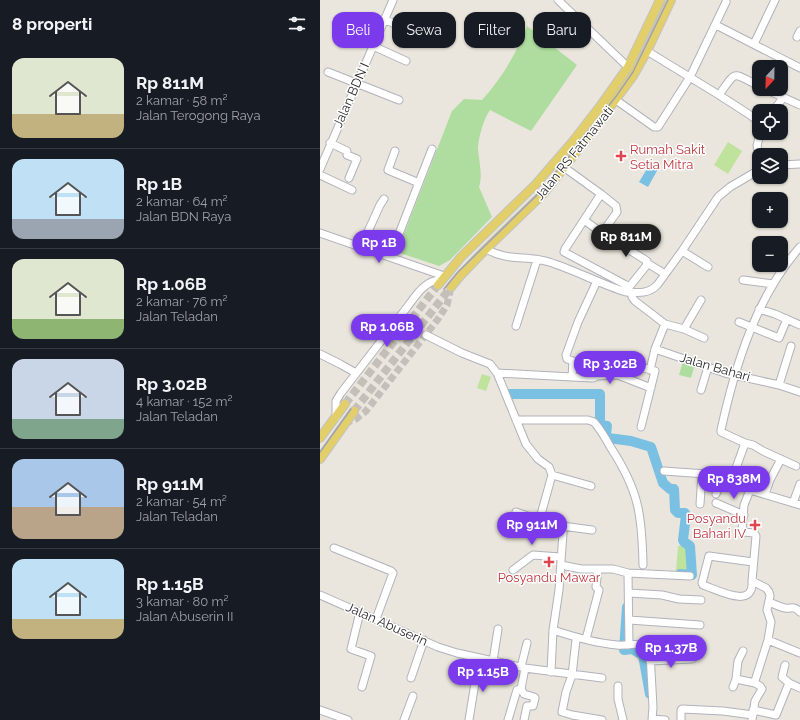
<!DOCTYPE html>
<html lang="id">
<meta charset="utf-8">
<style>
body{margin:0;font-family:Raleway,sans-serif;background:#20242c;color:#f1f3f6;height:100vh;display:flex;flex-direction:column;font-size:15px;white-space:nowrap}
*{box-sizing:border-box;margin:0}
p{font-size:13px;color:#9ea1a6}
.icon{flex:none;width:22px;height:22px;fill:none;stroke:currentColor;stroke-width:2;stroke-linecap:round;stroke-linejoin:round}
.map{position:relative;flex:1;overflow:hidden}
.drawer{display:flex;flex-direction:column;background:#171b24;width:320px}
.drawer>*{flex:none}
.guide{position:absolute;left:12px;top:12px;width:380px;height:36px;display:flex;gap:8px}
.needle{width:26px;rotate:202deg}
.fabs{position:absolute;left:432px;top:60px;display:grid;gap:8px}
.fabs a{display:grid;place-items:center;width:36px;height:36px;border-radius:8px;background:#171b24;box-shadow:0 1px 3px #0004;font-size:20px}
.price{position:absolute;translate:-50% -34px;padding:0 9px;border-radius:14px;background:#7c3aed;color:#fff;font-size:13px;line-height:26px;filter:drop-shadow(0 1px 2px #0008)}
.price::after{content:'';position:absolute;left:50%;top:24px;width:12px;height:9px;margin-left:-6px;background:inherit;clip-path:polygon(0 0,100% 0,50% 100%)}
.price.active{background:#222;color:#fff}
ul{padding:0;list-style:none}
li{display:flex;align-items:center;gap:12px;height:100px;padding:0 12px}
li+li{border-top:1px solid #363941}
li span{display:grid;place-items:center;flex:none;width:112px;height:80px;border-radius:12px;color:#555}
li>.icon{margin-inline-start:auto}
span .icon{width:48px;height:48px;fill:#fffc;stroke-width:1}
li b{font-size:17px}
h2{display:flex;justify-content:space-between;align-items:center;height:48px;padding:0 12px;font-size:17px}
.pill{padding:0 14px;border-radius:12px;background:#171b24;box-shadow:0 1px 3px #0004;font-size:14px;line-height:36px}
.pill.active{background:#7c3aed;color:#fff}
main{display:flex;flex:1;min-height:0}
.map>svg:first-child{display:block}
.green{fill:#afdc9f}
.pitch{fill:#bfe29c}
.water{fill:#7ac0e2}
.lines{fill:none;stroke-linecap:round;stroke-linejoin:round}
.river{stroke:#7ac0e2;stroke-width:10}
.minor-tunnel{stroke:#c4c0b9;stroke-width:7;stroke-dasharray:7 3.5;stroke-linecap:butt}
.major-tunnel{stroke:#c4c0b9;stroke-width:8;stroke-dasharray:8 4;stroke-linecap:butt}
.minor-casing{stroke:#b1b2bc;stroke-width:9}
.major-casing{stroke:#c3c3c3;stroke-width:10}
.minor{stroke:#fff;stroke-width:7}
.major{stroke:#e3cf6a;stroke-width:8}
.rail{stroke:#a0a2b2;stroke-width:1.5}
.health-dot{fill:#e0444e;stroke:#fff;stroke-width:1.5}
.labels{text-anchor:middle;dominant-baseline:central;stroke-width:3;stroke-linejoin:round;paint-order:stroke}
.street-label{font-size:13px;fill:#2a2a2a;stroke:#fff}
.health-label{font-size:13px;fill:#be3a42;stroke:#fff;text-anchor:start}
</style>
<main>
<section class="drawer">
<h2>8 properti<svg class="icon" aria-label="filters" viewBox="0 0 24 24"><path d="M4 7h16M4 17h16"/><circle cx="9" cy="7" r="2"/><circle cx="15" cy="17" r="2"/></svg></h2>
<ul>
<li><span style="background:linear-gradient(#dfe7d0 70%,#c2b280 0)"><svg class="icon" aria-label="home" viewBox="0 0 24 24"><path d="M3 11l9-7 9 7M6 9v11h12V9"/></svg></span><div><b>Rp 811M</b><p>2 kamar · 58 m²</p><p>Jalan Terogong Raya</p></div></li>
<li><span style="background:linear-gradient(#bfe0f5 75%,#9aa5b1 0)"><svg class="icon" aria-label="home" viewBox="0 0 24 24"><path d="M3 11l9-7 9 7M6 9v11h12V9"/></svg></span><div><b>Rp 1B</b><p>2 kamar · 64 m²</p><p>Jalan BDN Raya</p></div></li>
<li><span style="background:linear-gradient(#dfe7d0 75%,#8fb573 0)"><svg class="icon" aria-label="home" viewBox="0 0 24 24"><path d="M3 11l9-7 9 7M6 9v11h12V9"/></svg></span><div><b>Rp 1.06B</b><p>2 kamar · 76 m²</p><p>Jalan Teladan</p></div></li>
<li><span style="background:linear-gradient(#c9d6e8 75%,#7fa58c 0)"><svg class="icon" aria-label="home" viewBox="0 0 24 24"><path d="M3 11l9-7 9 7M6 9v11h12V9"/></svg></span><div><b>Rp 3.02B</b><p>4 kamar · 152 m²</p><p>Jalan Teladan</p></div></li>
<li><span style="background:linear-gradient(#a9c7e8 60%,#b9a48a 0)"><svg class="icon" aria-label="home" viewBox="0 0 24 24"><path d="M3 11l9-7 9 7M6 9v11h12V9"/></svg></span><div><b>Rp 911M</b><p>2 kamar · 54 m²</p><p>Jalan Teladan</p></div></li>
<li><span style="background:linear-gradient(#bfe0f5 75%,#c2b280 0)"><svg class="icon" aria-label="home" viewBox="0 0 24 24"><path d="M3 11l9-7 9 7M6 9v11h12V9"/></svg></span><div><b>Rp 1.15B</b><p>3 kamar · 80 m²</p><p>Jalan Abuserin II</p></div></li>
</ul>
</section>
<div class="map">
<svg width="480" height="720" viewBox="0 0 480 720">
<rect width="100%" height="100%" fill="#eae6dd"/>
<path class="green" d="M207,26L257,65L211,131L170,110C164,118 158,139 158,149C159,162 163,175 159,187L172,217L130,260L119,266L77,252L132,111L144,99L162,100C181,79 197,53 207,26Z
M363,361L375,364L371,378L359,375Z"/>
<path class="pitch" d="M408,142L422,151L408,174L394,165Z
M162,374L171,377L166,391L157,388Z
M358,546H368L367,572L356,571Z"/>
<path class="water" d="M330,164L338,169L328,187L319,182Z"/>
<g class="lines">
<path class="river" d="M188,394H280V425L287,426L286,434L288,438L311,441L331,447L343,483L350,489H354L355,510L358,513H365L366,515L363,540L364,542L370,546L372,575L360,574
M307,607L304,650L312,649L323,655L330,694"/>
<path class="minor-tunnel" d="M25,423L36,419L46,411L118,319L127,305L131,287"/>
<path class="major-tunnel" d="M25,404L118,285
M34,411L131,287"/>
<g class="minor-casing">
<path id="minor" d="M238,0L308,67
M64,19L98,35
M396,25L480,68
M477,37L480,31
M434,44L455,0
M53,46L86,61
M327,51L399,95L430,115L439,122
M8,72L79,100
M445,89L480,105
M399,95C417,70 411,72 439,86
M296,100L334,127H338L370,77L406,2
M453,111L463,98
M10,143L27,151V155L37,159L29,178
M75,151L68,170L99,183
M440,155L437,146L440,133
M461,165L480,164
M245,168L281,194L296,206L297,212L282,233L327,261L326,266L310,286L306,285L244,252L245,249L281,194
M0,169L73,0
M0,175L32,190
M264,220L282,233
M0,233L124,276
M41,247L60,205L64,199
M166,249C189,262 206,255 229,262C255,270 280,284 306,292C318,293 330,294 338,284L362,251L398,197L410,187L439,170
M362,251L388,267
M70,257L112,149
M327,263L345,274
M423,280L453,284
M312,292V297L315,301L345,324L335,349L330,370
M439,309L455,314L480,325
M419,322L459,338L467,319
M345,324L364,329L384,338
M196,326L217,260
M364,329L381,300
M106,335L142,353L170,364L177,373L206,444L218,459L229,467L232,475L220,518L223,521L242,526
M335,349L405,373L459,385L480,392
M0,354L20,364L36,373
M313,365L335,371L321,427
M177,373L252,377L253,361L247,359L246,355L258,322L277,281
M252,377L273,378L277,376L298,375L331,388
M459,385L471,346
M381,390L388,367
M16,417V401L21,393L88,306C96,295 106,279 122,280
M196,420H268L274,422C281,430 286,439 291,448C319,491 322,515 323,565
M425,443L433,445L443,451L476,466
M344,471L386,474L411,482L430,490L480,505
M232,475L271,486
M411,482L425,443L401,432V430C415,366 436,297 480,247
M430,490L424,505L422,530L423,532L434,533L436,536L432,581L446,588L449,592L450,596L447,610L451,622L448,640L435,681V683L440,686L442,689L435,701L432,720
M396,494L402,479
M445,494L450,480L461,459
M396,503L424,515
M473,503L480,484
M380,504L382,474
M196,512L216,519H221
M242,526L272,530
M14,548L71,571L73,573L56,619
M241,565L261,569H278
M193,570L213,555L240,557
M308,573L370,576
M432,581C434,610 398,590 383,585L382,583L389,556L433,562
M309,593L342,595L359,599L381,600
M0,595L118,647L137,653L205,668L282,678
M449,602C454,604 460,607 465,608C472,609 473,605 480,612
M40,612L31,649L51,656L42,687
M309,620L380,625
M233,630C254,637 275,643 297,645C305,646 314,643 322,645C326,646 329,649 330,653L333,707L332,720
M266,639L279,590L276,587L278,569H293L308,573L309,645
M256,640L252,675L246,692L242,712L252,715L282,720
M448,640L480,653
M173,661L178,629
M330,661L372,659
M201,667L207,643
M231,672L233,630L239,590L243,533L242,526
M91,678L104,640
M416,679L418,661L423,651
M469,683L480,688
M298,686V699L303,720
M413,687L416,679L435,683
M0,710L28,720
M433,710L456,715L469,683L462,677L465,665
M332,719L345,720
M84,720L93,696
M149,720L159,658
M188,720L197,690L201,689
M204,720L207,706H213L215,698L214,697L204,694L201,689L205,668
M361,720V710L362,709L403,711L433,715"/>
</g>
<g class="major-casing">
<path id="major" d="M118,285L141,257L216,184L254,140L281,105L308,67L340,0
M131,287L140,276L166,249L224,193L261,146L313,76L327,51L351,0
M0,438L25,404
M0,459L34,411"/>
</g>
<use href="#minor" class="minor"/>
<use href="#major" class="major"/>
<path class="rail" d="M124,289L138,272L216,196L252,153L297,95L313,72L348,0
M0,452L31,409"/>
</g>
<g class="health-dot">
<path d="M299 150h4v4h4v4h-4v4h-4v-4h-4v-4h4z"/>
<path d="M433 519h4v4h4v4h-4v4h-4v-4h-4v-4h4z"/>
<path d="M227 556h4v4h4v4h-4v4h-4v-4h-4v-4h4z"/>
</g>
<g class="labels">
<g class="street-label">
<text transform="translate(31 95) rotate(-66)">Jalan BDN I</text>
<text transform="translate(254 153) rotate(-51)">Jalan RS Fatmawati</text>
<text transform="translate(395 367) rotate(16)">Jalan Bahari</text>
<text transform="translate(67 624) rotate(24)">Jalan Abuserin</text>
</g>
<g class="health-label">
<text x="310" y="149">Rumah Sakit<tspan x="310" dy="15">Setia Mitra</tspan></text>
<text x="426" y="518" text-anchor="end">Posyandu<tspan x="426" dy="15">Bahari IV</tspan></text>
<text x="229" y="577" text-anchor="middle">Posyandu Mawar</text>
</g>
</g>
</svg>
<div class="fabs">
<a><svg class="needle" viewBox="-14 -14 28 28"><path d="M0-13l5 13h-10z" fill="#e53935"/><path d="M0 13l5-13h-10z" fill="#9ea1a6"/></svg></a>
<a><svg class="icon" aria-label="locate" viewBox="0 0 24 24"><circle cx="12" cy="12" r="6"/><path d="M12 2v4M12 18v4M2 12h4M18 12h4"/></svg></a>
<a><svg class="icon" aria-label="layers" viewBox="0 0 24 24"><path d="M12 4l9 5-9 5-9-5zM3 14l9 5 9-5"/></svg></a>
<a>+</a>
<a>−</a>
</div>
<b class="price active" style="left:306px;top:258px">Rp 811M</b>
<b class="price" style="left:59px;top:264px">Rp 1B</b>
<b class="price" style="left:67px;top:348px">Rp 1.06B</b>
<b class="price" style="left:290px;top:385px">Rp 3.02B</b>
<b class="price" style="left:414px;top:500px">Rp 838M</b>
<b class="price" style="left:212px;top:546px">Rp 911M</b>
<b class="price" style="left:351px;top:669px">Rp 1.37B</b>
<b class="price" style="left:163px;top:693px">Rp 1.15B</b>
<div class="guide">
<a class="pill active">Beli</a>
<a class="pill">Sewa</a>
<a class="pill">Filter</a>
<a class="pill">Baru</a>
</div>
</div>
</main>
